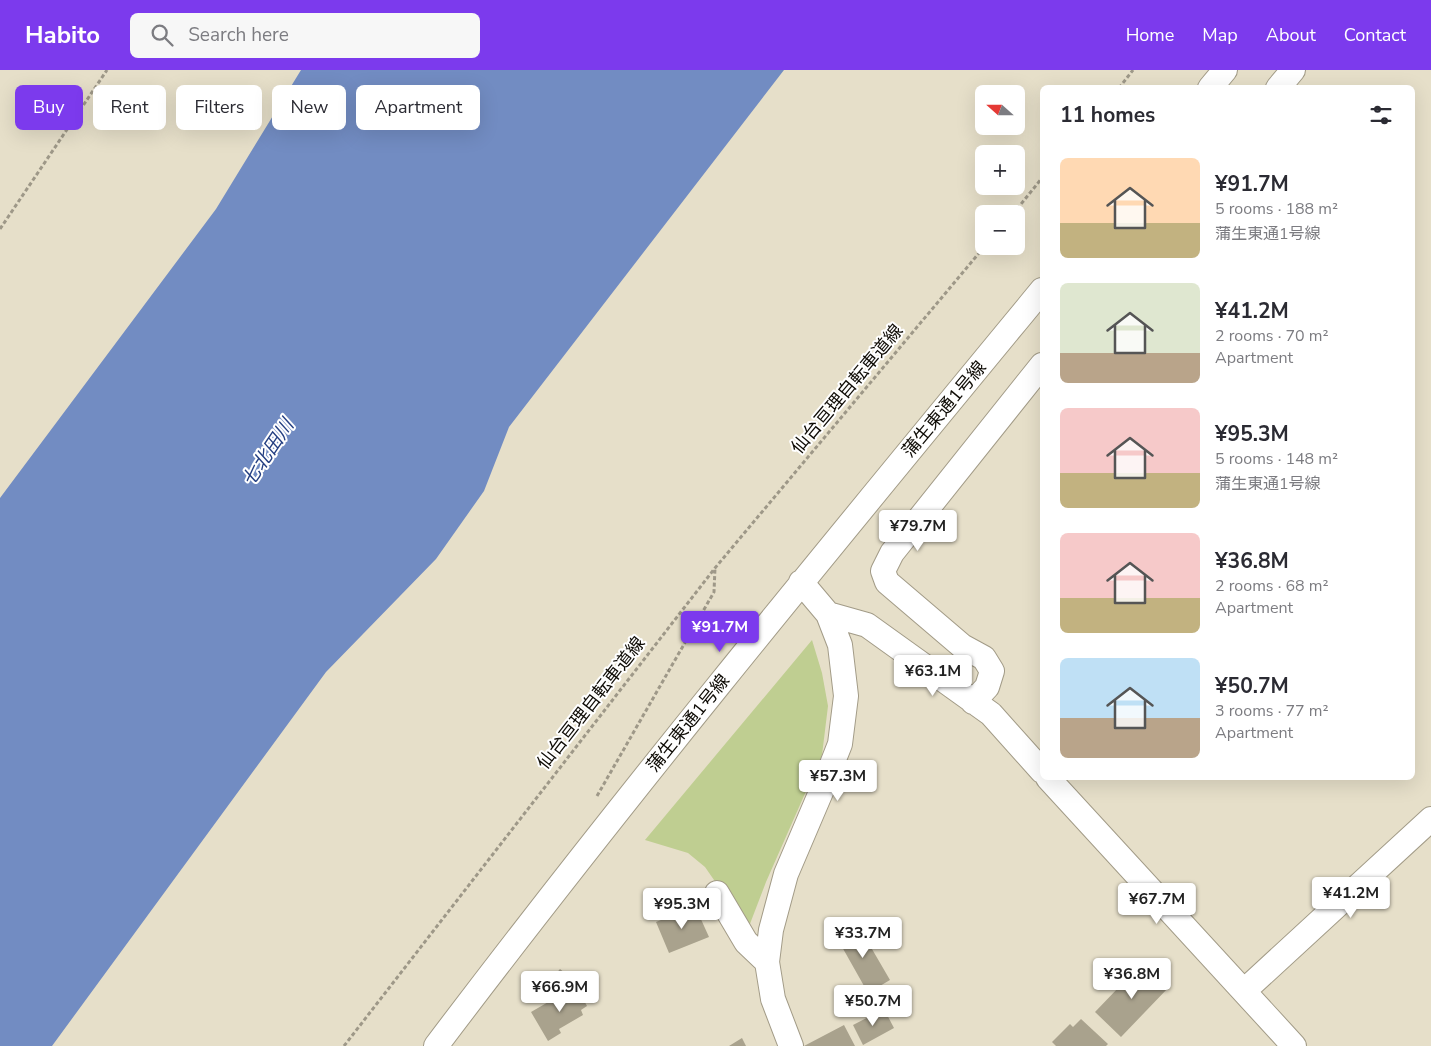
<!DOCTYPE html>
<meta charset="utf-8">
<style>
body{margin:0;font-family:"Nunito Sans","Noto Sans JP",sans-serif;background:#f7f7f7;color:#2b2b33;height:100vh;display:flex;flex-direction:column;font-size:19px;white-space:nowrap}
*{box-sizing:border-box;margin:0}
p{font-size:16px;color:#7c7c81}
.icon{flex:none;width:28px;height:28px;fill:none;stroke:currentColor;stroke-width:2;stroke-linecap:round;stroke-linejoin:round}
.map{position:relative;flex:1;overflow:hidden}
.details{position:absolute;left:1040px;top:15px;width:375px;height:695px;display:flex;flex-direction:column;background:#fff;border-radius:8px;box-shadow:0 5px 20px #0002}
.details>*{flex:none}
.guide{position:absolute;left:15px;top:15px;width:475px;height:45px;display:flex;gap:10px}
.needle{width:32px;rotate:291deg}
.buttons{position:absolute;left:975px;top:15px;display:grid;gap:10px}
.buttons a{display:grid;place-items:center;width:50px;height:50px;border-radius:8px;background:#fff;box-shadow:0 5px 20px #0002;font-size:25px}
.price{position:absolute;translate:-50% -42px;padding:0 11px;border-radius:5px;background:#fff;color:#222;font-size:16px;line-height:32px;filter:drop-shadow(0 1px 2px #0008)}
.price::after{content:'';position:absolute;left:50%;top:30px;width:15px;height:11px;margin-left:-8px;background:inherit;clip-path:polygon(0 0,100% 0,50% 100%)}
.price.selected{background:#7c3aed;color:#fff}
ul{padding:0;list-style:none}
li{display:flex;align-items:center;gap:15px;height:125px;padding:0 20px}
li span{display:grid;place-items:center;flex:none;width:140px;height:100px;border-radius:8px;color:#555}
li>.icon{margin-inline-start:auto}
span .icon{width:60px;height:60px;fill:#fffc;stroke-width:1}
li b{font-size:21px}
h2{display:flex;justify-content:space-between;align-items:center;height:60px;padding:0 20px;font-size:21px}
.chip{padding:0 18px;border-radius:8px;background:#fff;box-shadow:0 5px 20px #0002;font-size:18px;line-height:45px}
.chip.selected{background:#7c3aed;color:#fff}
header{display:flex;align-items:center;gap:30px;box-sizing:border-box;height:70px;padding:0 25px;background:#7c3aed;color:#fff}
header strong{font-size:24px}
nav{display:flex;gap:28px;margin-inline-start:auto;font-size:18px}
.search{width:350px;height:45px;background:#f7f7f7;display:flex;align-items:center;gap:12px;box-sizing:border-box;padding:0 18px;border-radius:8px;color:#7c7c81;font-size:19px}
.map>svg:first-child{display:block}
.green{fill:#bfce91}
.water{fill:#728cc2}
.building{fill:#a9a28d}
.lines{fill:none;stroke-linecap:round;stroke-linejoin:round}
.minor-casing{stroke:#a29b87;stroke-width:26}
.path{stroke:#9e9888;stroke-width:3;stroke-dasharray:4 2.5;stroke-linecap:butt}
.minor{stroke:#fff;stroke-width:24}
.labels{text-anchor:middle;dominant-baseline:central;stroke-width:4;stroke-linejoin:round;paint-order:stroke}
.street-label{font-size:18px;fill:#0e0b05;stroke:#fff}
.water-label{font-size:19px;font-style:italic;fill:#243f82;stroke:#fff}
</style>
<header>
<strong>Habito</strong>
<div class="search"><svg class="icon" aria-label="search" viewBox="0 0 24 24"><circle cx="10" cy="10" r="6"/><path d="M15 15l6 6"/></svg>Search here</div>
<nav><a>Home</a><a>Map</a><a>About</a><a>Contact</a></nav>
</header>
<div class="map">
<svg width="1431" height="976" viewBox="0 0 1431 976">
<rect width="100%" height="100%" fill="#e6dfc9"/>
<path class="green" d="M812,570L822,603L828,636L822,685L766,812L748,859L705,797L688,783L645,770Z"/>
<path class="water" d="M301,0H784L509,357L484,421L436,489L326,602L52,976H0V428L216,139Z"/>
<path class="building" d="M695,836L709,867L669,883L656,852Z
M858,855L890,910L868,923L837,868Z
M1143,892L1169,917L1121,967L1095,942Z
M560,899L566,904L549,923L543,918Z
M576,916L587,936L581,940L583,945L559,959L561,963L548,971L531,942Z
M884,939L894,958L863,975L853,955Z
M1081,949L1108,974L1106,976H1056L1052,972L1070,954L1073,957Z
M844,955L855,976H804Z
M742,968L746,976H729Z"/>
<g class="lines">
<g class="minor-casing">
<path id="minor" d="M1210,18L1225,0
M1278,18L1293,0
M828,544L867,555L991,644L1042,701
M973,632L987,617L992,601L984,588L962,576L887,512L883,501L892,483L1042,295
M1048,708L1294,976
M717,823L746,872L767,892
M1244,921L1431,749
M436,976C631,718 837,469 1042,220
M791,976L773,929L767,892L771,860L786,804L821,722L840,674L846,626L840,575L828,544L801,512"/>
</g>
<path class="path" d="M1119,18L1133,0
M1013,144L1042,108
M0,159L107,0
M597,726L714,522L715,498
M344,976L715,498L985,176"/>
<use href="#minor" class="minor"/>
</g>
<g class="labels">
<g class="street-label">
<text transform="translate(847 319) rotate(-50)">仙台亘理自転車道線</text>
<text transform="translate(944 339) rotate(-50)">蒲生東通1号線</text>
<text transform="translate(591 633) rotate(-52)">仙台亘理自転車道線</text>
<text transform="translate(688 653) rotate(-51)">蒲生東通1号線</text>
</g>
<g class="water-label">
<text transform="translate(268 383) rotate(-56)">七北田川</text>
</g>
</g>
</svg>
<div class="buttons">
<a><svg class="needle" viewBox="-14 -14 28 28"><path d="M0-13l5 13h-10z" fill="#e53935"/><path d="M0 13l5-13h-10z" fill="#7c7c81"/></svg></a>
<a>+</a>
<a>−</a>
</div>
<b class="price" style="left:918px;top:482px">¥79.7M</b>
<b class="price selected" style="left:720px;top:583px">¥91.7M</b>
<b class="price" style="left:933px;top:627px">¥63.1M</b>
<b class="price" style="left:838px;top:732px">¥57.3M</b>
<b class="price" style="left:1351px;top:849px">¥41.2M</b>
<b class="price" style="left:1157px;top:855px">¥67.7M</b>
<b class="price" style="left:682px;top:860px">¥95.3M</b>
<b class="price" style="left:863px;top:889px">¥33.7M</b>
<b class="price" style="left:1132px;top:930px">¥36.8M</b>
<b class="price" style="left:560px;top:943px">¥66.9M</b>
<b class="price" style="left:873px;top:957px">¥50.7M</b>
<div class="guide">
<a class="chip selected">Buy</a>
<a class="chip">Rent</a>
<a class="chip">Filters</a>
<a class="chip">New</a>
<a class="chip">Apartment</a>
</div>
<section class="details">
<h2>11 homes<svg class="icon" aria-label="filters" viewBox="0 0 24 24"><path d="M4 7h16M4 17h16"/><circle cx="9" cy="7" r="2"/><circle cx="15" cy="17" r="2"/></svg></h2>
<ul>
<li><span style="background:linear-gradient(#ffd9b3 65%,#c2b280 0)"><svg class="icon" aria-label="home" viewBox="0 0 24 24"><path d="M3 11l9-7 9 7M6 9v11h12V9"/></svg></span><div><b>¥91.7M</b><p>5 rooms · 188 m²</p><p>蒲生東通1号線</p></div></li>
<li><span style="background:linear-gradient(#dfe7d0 70%,#b9a48a 0)"><svg class="icon" aria-label="home" viewBox="0 0 24 24"><path d="M3 11l9-7 9 7M6 9v11h12V9"/></svg></span><div><b>¥41.2M</b><p>2 rooms · 70 m²</p><p>Apartment</p></div></li>
<li><span style="background:linear-gradient(#f6c9c9 65%,#c2b280 0)"><svg class="icon" aria-label="home" viewBox="0 0 24 24"><path d="M3 11l9-7 9 7M6 9v11h12V9"/></svg></span><div><b>¥95.3M</b><p>5 rooms · 148 m²</p><p>蒲生東通1号線</p></div></li>
<li><span style="background:linear-gradient(#f6c9c9 65%,#c2b280 0)"><svg class="icon" aria-label="home" viewBox="0 0 24 24"><path d="M3 11l9-7 9 7M6 9v11h12V9"/></svg></span><div><b>¥36.8M</b><p>2 rooms · 68 m²</p><p>Apartment</p></div></li>
<li><span style="background:linear-gradient(#bfe0f5 60%,#b9a48a 0)"><svg class="icon" aria-label="home" viewBox="0 0 24 24"><path d="M3 11l9-7 9 7M6 9v11h12V9"/></svg></span><div><b>¥50.7M</b><p>3 rooms · 77 m²</p><p>Apartment</p></div></li>
</ul>
</section>
</div>
